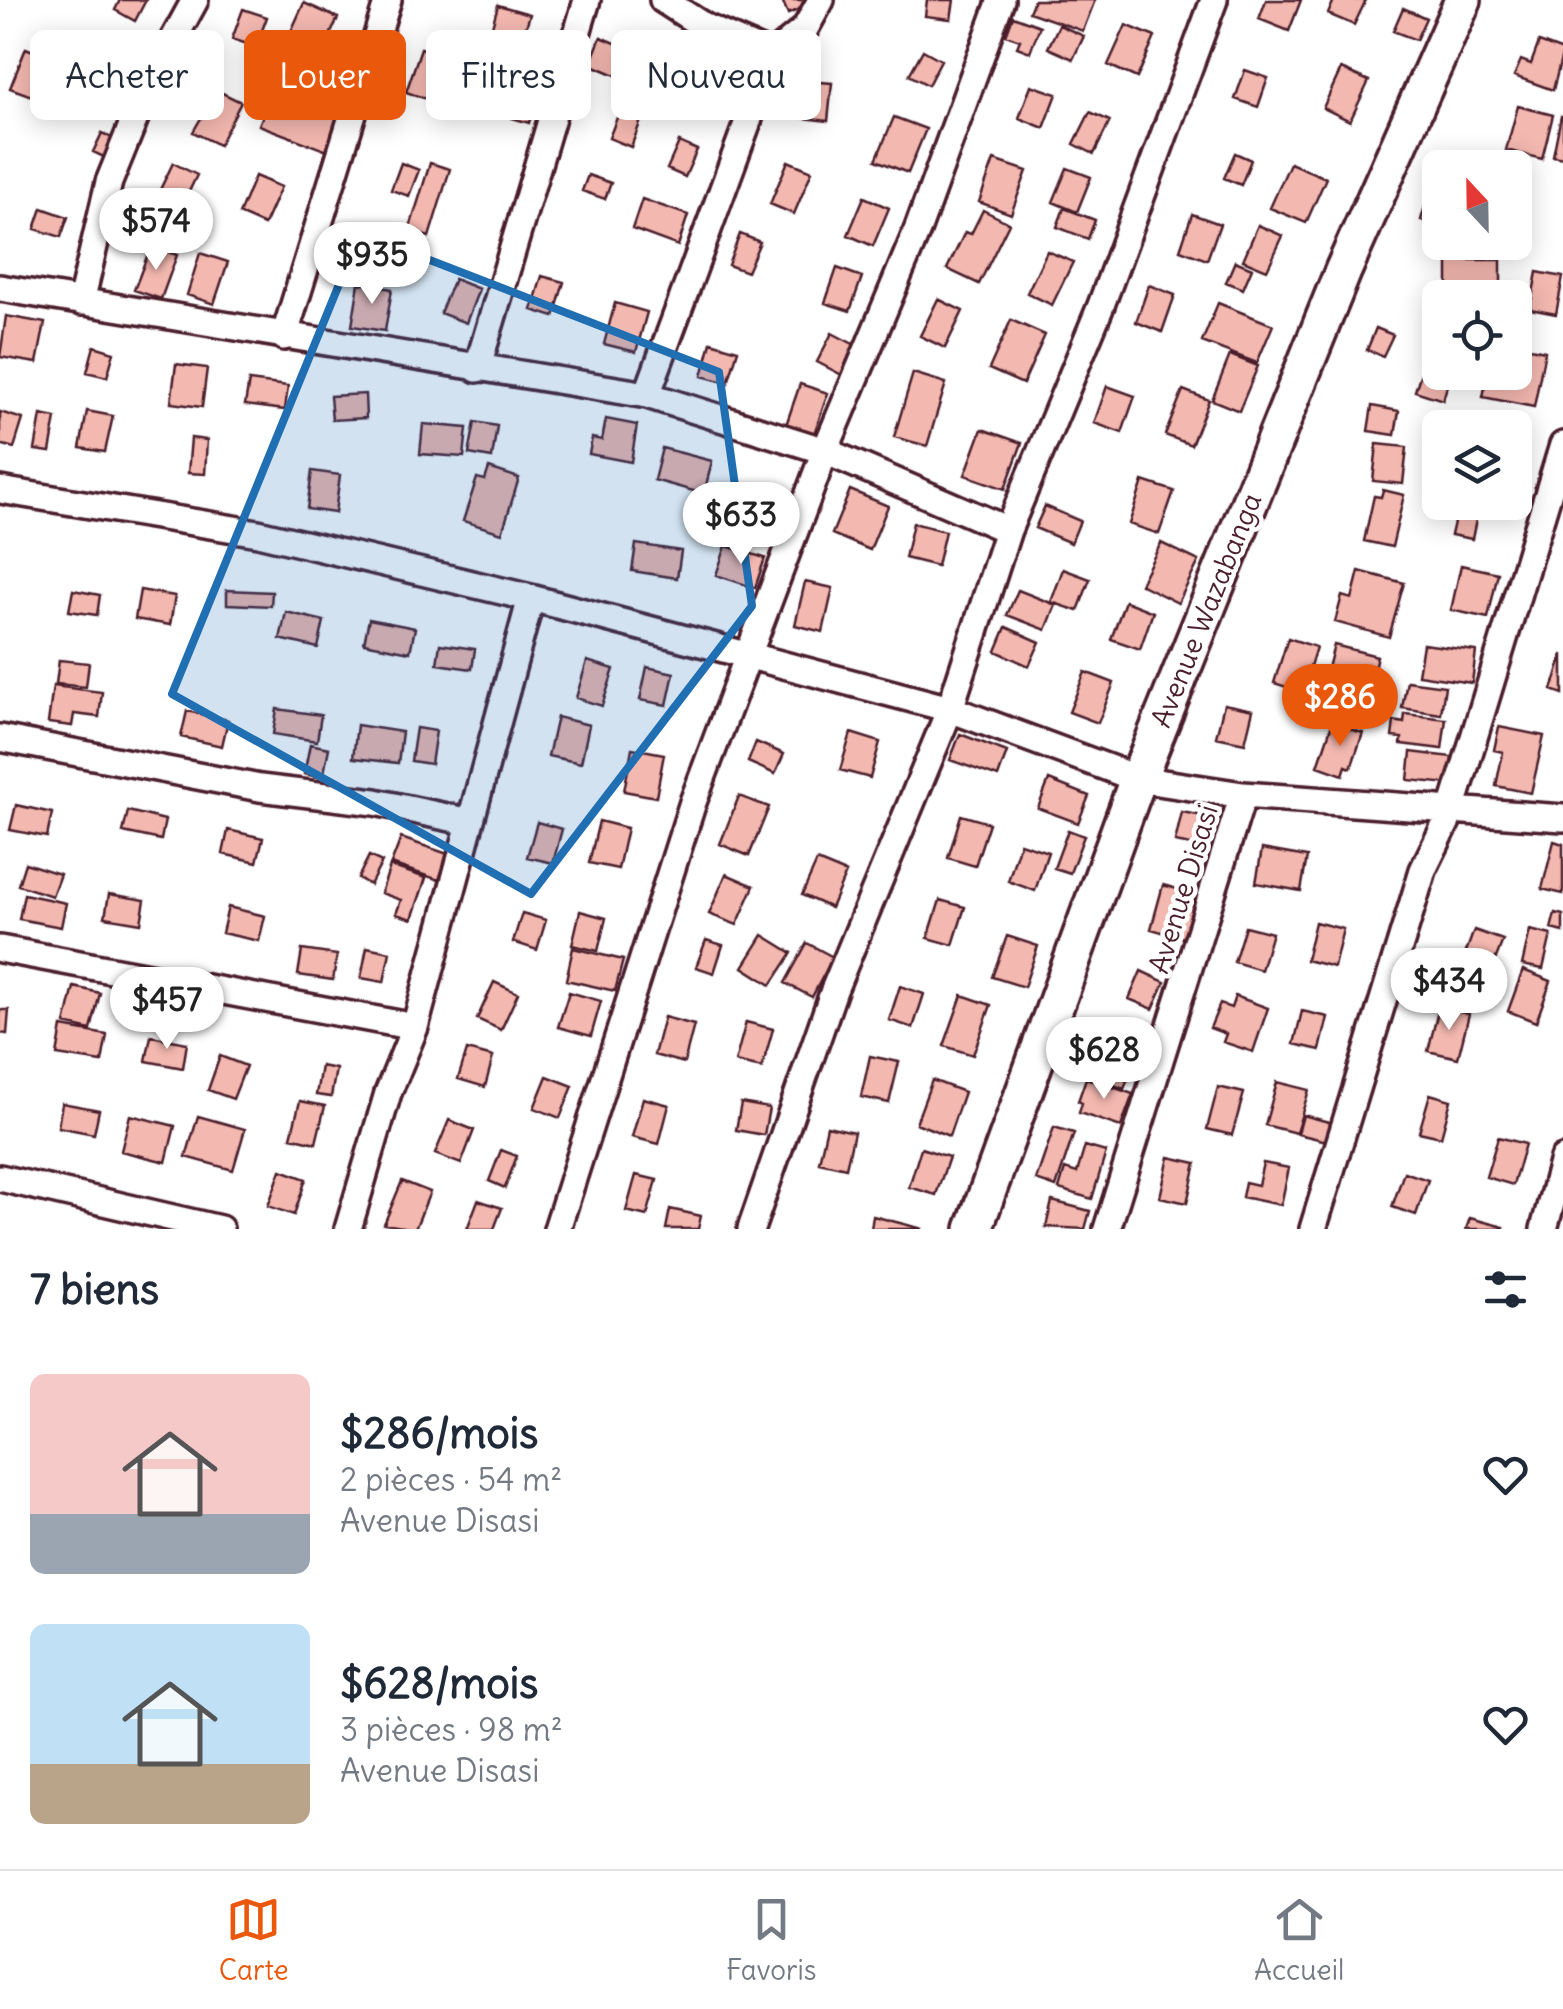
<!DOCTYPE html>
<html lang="fr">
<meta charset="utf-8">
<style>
body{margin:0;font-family:Delius,sans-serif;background:#f2f2f3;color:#1f2937;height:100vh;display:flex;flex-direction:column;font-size:38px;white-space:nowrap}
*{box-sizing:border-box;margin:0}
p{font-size:32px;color:#747a83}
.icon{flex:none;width:55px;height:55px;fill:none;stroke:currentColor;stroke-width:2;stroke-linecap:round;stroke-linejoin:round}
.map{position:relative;height:1229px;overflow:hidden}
.side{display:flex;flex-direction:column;background:#fff;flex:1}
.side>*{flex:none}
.hud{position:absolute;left:30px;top:30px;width:1000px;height:90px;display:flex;gap:20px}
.needle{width:65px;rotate:338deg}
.controls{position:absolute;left:1422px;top:150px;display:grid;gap:20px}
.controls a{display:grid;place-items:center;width:110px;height:110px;border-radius:15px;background:#fff;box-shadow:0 5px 25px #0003;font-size:50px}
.price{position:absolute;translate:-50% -85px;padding:0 22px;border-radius:35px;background:#fff;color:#222;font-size:32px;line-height:65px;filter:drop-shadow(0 2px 5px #0008)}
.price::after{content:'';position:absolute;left:50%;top:60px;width:30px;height:22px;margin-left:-15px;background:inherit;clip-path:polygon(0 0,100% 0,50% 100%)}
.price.selected{background:#ea580c;color:#fff}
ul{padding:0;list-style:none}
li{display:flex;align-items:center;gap:30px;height:250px;padding:0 30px}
li span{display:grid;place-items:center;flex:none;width:280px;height:200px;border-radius:15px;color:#555}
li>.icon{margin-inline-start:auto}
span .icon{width:120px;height:120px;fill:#fffc;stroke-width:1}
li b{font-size:42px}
h2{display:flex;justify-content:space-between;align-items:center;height:120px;padding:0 30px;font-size:42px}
.chip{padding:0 35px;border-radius:15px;background:#fff;box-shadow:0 5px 25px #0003;font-size:35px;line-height:90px}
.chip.selected{background:#ea580c;color:#fff}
.menu{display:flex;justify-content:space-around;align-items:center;height:140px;border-top:2px solid #e0e1e3;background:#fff;font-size:28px;color:#747a83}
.menu a{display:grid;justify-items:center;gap:5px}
.menu .selected{color:#ea580c}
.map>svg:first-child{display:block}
.building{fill:#f3b8b0;stroke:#4a1f2b;stroke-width:2.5}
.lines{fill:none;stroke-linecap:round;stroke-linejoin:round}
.minor-casing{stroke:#4a1f2b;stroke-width:32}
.secondary-casing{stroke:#4a1f2b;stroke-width:42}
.minor{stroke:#fff;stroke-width:25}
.secondary{stroke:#fff;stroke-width:35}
.marked{fill:#1f6fb2;fill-opacity:0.2;stroke:#1f6fb2;stroke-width:8;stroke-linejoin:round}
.labels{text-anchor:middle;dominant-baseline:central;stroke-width:9;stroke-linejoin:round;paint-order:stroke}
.street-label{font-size:28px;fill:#4a1f2b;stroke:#fff}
</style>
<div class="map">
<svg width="1563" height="1229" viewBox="0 0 1563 1229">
<rect width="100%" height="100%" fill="#fff"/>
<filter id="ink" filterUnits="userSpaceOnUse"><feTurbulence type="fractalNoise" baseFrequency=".01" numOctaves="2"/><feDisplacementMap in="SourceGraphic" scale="20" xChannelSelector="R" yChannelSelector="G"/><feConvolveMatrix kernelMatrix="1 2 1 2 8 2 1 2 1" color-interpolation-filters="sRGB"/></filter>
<g filter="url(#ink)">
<path class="building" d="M120,0H146L135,21L115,10Z
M782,0H811L812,4L788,14Z
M927,0H954L951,19L925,16Z
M1034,0H1095L1083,31L1029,12Z
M1266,0H1301L1289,31L1259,19Z
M1334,0H1366L1354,25L1328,14Z
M304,3L338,18L316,66L282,51Z
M498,5L530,14L517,57L486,48Z
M1403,8L1426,18L1416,40L1393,31Z
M243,9L267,17L256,47L232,39Z
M1013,16L1040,26L1030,52L1017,47L1020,40L1006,35Z
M1059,25L1084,36L1073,59L1048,48Z
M1126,25L1155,37L1137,78L1108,65Z
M601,37L637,52L625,79L590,64Z
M1539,42L1563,51L1553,90L1514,76L1521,60L1531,64Z
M734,47L764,57L747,107L717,97L721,86L696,77L704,54L729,62Z
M26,48L52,59L37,98L10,88Z
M421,48L452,58L438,103L406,92Z
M923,50L941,60L928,85L909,75Z
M99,53L124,63L107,102L82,92Z
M1341,69L1369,81L1350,121L1323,108Z
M1245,70L1268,78L1258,107L1235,99Z
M807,81L832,83L828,121L803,118Z
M1031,85L1057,94L1044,128L1019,118Z
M210,87L241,102L219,145L193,132L201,118L196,115Z
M273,90L341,117L327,151L259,125Z
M521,90L538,95L529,123L512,118Z
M623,102L645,110L631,147L609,138Z
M1518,106L1553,115L1542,159L1506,150Z
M1090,112L1110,121L1094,154L1074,144Z
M1561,116L1563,117V158L1553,156Z
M894,117L926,129L908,173L876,160Z
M102,133L119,142L110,160L93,152Z
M679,142L697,150L685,177L667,169Z
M1235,153L1251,160L1241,185L1224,178Z
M994,160L1027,171L1011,214L979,202Z
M788,161L812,171L794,214L770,204Z
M173,163L197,175L180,210L156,198Z
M401,163L419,170L409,196L391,190Z
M430,163L450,169L429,237L409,231Z
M1290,163L1326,178L1306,223L1270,208Z
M1067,168L1091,177L1077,212L1053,202Z
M588,175L611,183L605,199L582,191Z
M255,176L281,187L264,225L239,214Z
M1433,179L1440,181V226L1421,220Z
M864,197L889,208L873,246L848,235Z
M642,199L688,215L678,246L632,229Z
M42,208L68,217L61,237L35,229Z
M1064,208L1095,220L1088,239L1057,227Z
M983,210L1009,223L979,284L947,269L965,232L971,234Z
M1192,214L1220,224L1207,260L1180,250Z
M1258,225L1283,236L1267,270L1243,260Z
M740,234L760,242L747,272L728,265Z
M151,246L177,255L161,299L134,290Z
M1047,251L1073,262L1052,305L1027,293Z
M200,253L228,262L214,304L187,295Z
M1448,260H1501V295L1448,298Z
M1235,261L1252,268L1243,289L1226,282Z
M837,268L862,277L850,311L825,303Z
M1537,272L1563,277L1556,314L1530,309Z
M542,276L564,282L554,317L532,310Z
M454,279L479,289L466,323L440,313Z
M359,283L392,289L385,331L352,326Z
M1149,285L1175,295L1162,332L1136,322Z
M938,299L963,311L945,348L920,336Z
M615,303L647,312L636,352L604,344Z
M1218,303L1273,325L1257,363L1202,342Z
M6,316L45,323L37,363L0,357Z
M1011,320L1045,335L1023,384L989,369Z
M1376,328L1393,335L1383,356L1367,350Z
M832,333L859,347L844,376L817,362Z
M711,342L738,350L728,383L702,376Z
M1515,345L1545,351L1534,407L1483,397L1488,372H1515Z
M94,346L114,352L107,377L87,372Z
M1428,351L1440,355V372H1451L1443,400L1415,391Z
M1230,355L1258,366L1239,411L1212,400Z
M176,364L207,368L202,407L171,403Z
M913,373L946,383L927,446L894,437Z
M249,381L288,386L285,410L245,405Z
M800,384L828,393L814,434L786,425Z
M1107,386L1135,396L1122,433L1094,423Z
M1183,390L1209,400L1191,445L1165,435Z
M365,394L366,418L332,420L330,396Z
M1372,406L1399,411L1395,435L1368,431Z
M87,411L113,416L105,452L80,448Z
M0,412L23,419L14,448L0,444Z
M41,415L56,418L50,452L35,450Z
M606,419L637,425L631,462L589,454L592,438L602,440Z
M475,422L497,426L492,458L469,454Z
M423,424L467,428L464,457L420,454Z
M982,429L1022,443L1005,489L965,475Z
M191,438L207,440L205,474L188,473Z
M1377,444L1407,447L1403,484L1373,481Z
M662,448L712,461L704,494L654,480Z
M489,468L519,478L502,533L463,521L477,478L485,480Z
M312,471L340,475L335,513L307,509Z
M1143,481L1174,491L1159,534L1129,524Z
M850,490L888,506L870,550L832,534Z
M1383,490L1404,495L1392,547L1364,541L1374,496L1381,497Z
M752,495L773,498L768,525L747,522Z
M1458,505L1478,510L1472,539L1451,535Z
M1045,506L1080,521L1071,543L1035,528Z
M913,523L945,531L937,566L905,558Z
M1161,543L1199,561L1178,603L1140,584Z
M636,544L681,551L677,578L632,571Z
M726,546L765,558L755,588L716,575Z
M1461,565L1498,573L1488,618L1451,610Z
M1063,569L1090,579L1078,611L1051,602Z
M1359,571L1404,583L1389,637L1335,622L1342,596L1352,599Z
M805,582L833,588L823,632L795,625Z
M73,590L100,595L97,615L69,611Z
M140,590L175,596L170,625L135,619Z
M227,590L272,592L271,606L227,604Z
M1018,590L1056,605L1046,630L1007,615Z
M1125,601L1153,612L1140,649L1111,639Z
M286,612L324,621L318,648L280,639Z
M369,619L415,628L410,652L364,643Z
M1006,627L1040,642L1029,666L996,651Z
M1288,638L1316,647L1302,692L1274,683Z
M440,644L475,649L472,669L437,664Z
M1423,644L1476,651L1472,683L1418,675Z
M1334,645L1377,656L1366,701L1340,695L1345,676L1327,672Z
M1563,654V694L1552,690Z
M59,660L89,663L86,687L56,684Z
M587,661L614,669L602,706L576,698Z
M647,667L674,673L667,705L640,700Z
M1085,672L1114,683L1098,723L1069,712Z
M1407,681L1445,686L1441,714L1402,708Z
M53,686L102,692L99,717L74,714L72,726L48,723Z
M1224,704L1253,710L1245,743L1216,737Z
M277,709L321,715L317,741L273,734Z
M187,711L228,720L222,746L181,737Z
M1405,714L1446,719L1442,749L1401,744L1402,738L1392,737L1394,721L1404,723Z
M557,717L589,725L581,763L548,756Z
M1332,724L1363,733L1351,768L1346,766L1343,775L1318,766Z
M357,725L402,732L398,763L353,758Z
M1499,727L1544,736L1531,793L1496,786L1503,752L1494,750Z
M416,728L436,731L431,764L411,761Z
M851,733L880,742L870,778L840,770Z
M960,734L1007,752L998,777L950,760Z
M756,742L784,754L775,774L748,762Z
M310,744L329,748L323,778L304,774Z
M632,748L664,754L656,797L624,791Z
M1411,752L1452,757L1449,784L1408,780Z
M1049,780L1089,796L1078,823L1038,808Z
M739,796L769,807L749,856L720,844Z
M16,805L52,813L47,837L10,830Z
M128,811L165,820L161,840L123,832Z
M1182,812L1203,816L1196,846L1175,842Z
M961,815L989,823L975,866L948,858Z
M599,821L627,828L618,869L589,863Z
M537,822L562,829L553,863L527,857Z
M228,830L263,838L257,862L223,854Z
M1068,830L1084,836L1070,873L1054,868Z
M401,838L448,854L439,880L391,864Z
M1554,841L1563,844V894L1542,889Z
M1020,843L1048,852L1035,891L1008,881Z
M1262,849L1307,857L1301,891L1256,883Z
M369,856L382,862L370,885L358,878Z
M817,861L846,873L831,908L802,895Z
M25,863L60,874L52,896L18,885Z
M390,866L426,878L412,919L396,914L401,900L381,893Z
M726,874L754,886L737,925L709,914Z
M1163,885L1202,896L1190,940L1151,929Z
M24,894L66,903L61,927L19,919Z
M109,894L145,900L141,923L105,917Z
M940,900L965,907L953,945L928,938Z
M228,907L265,916L259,941L222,933Z
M580,911L606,918L598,951L572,945Z
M522,913L546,920L537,950L513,942Z
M1555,913L1563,915V932L1551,929Z
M1315,922L1343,929L1334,967L1306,960Z
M1245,926L1272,933L1261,970L1234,962Z
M1474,930L1503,940L1490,974L1462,963Z
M1530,930L1551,935L1543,969L1522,965Z
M763,935L792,953L771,985L743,967Z
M1007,936L1038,946L1024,987L992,977Z
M706,940L723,945L714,973L696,967Z
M807,943L833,957L812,997L785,983Z
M367,947L390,952L384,982L361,978Z
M573,948L623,960L615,991L566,980Z
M302,950L337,955L333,980L298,975Z
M1523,970L1551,981L1536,1022L1508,1011Z
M1141,971L1165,982L1153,1009L1129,999Z
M494,982L518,993L501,1030L477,1019Z
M900,986L924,994L913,1028L889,1020Z
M74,987L100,993L91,1030L65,1024Z
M569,992L601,1001L591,1036L558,1027Z
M962,995L991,1005L973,1055L944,1046Z
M1235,996L1268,1008L1253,1052L1223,1042L1226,1034L1210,1028L1220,1004L1231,1008Z
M1439,1007L1469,1014L1458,1058L1428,1051Z
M0,1010H9L7,1034L0,1033Z
M1302,1011L1328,1017L1320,1050L1294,1044Z
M664,1017L694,1025L684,1063L654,1055Z
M746,1022L773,1029L762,1068L735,1062Z
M62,1027L107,1035L102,1062L57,1055Z
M151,1036L187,1043L183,1068L146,1061Z
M1114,1046L1137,1054L1124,1089L1101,1080Z
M467,1050L493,1057L485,1087L458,1079Z
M220,1056L246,1066L233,1099L208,1090Z
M870,1056L899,1062L889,1103L861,1097Z
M321,1066L336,1069L331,1097L316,1095Z
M547,1076L573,1086L560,1118L534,1108Z
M1086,1078L1133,1094L1121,1127L1079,1113L1082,1103L1078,1101Z
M932,1080L964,1092L949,1136L916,1123Z
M1277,1082L1309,1090L1296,1133L1265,1125Z
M1218,1087L1244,1093L1232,1135L1207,1129Z
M1430,1094L1451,1100L1441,1137L1419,1132Z
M643,1098L669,1105L659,1144L632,1137Z
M300,1101L325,1106L316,1143L291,1137Z
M62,1103L99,1110L94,1134L58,1127Z
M741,1103L769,1108L764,1135L736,1130Z
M130,1115L175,1126L166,1162L121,1151Z
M1303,1115L1336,1124L1331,1142L1298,1134Z
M198,1116L245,1129L233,1170L186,1157Z
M449,1120L474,1130L461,1164L435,1154Z
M827,1126L854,1132L846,1168L819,1162Z
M1054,1127L1074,1133L1056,1187L1036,1180Z
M1498,1137L1525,1144L1513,1185L1486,1177Z
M1085,1146L1106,1152L1092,1199L1059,1189L1065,1169L1077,1173Z
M921,1148L949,1157L936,1195L909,1187Z
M501,1150L517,1156L505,1188L489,1181Z
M1169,1157L1196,1163L1187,1203L1160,1197Z
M1263,1163L1289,1168L1281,1205L1242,1197L1245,1182L1258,1185Z
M281,1170L306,1179L294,1215L268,1206Z
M1404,1172L1428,1180L1416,1215L1392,1207Z
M636,1175L657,1180L647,1216L626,1211Z
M402,1181L430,1192L415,1229L384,1224Z
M478,1200L502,1208L494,1229H467Z
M1052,1201L1090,1211L1085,1229L1046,1227Z
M670,1209L701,1216L698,1229H666Z
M873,1216L923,1229H871Z
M1470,1218L1504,1227L1503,1229H1466Z"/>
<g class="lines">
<g class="minor-casing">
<path id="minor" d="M663,0L705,27L772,56
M0,288L647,395L825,451L1008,530
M81,302L109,182L148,86L195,0
M284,337L388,0
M477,369L587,0
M647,395L772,56L805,29L821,0
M0,490L258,533L531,598L950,709L1138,779L1243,795L1563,818
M0,738L260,788L375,802L470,822
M0,949L415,1027
M0,1178L220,1229
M348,1229L388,1093L415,1027L531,598
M557,1229L693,802L825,451L917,231L1001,0
M751,1229L834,990L950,709L1008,530L1100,308L1214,0
M1107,1229L1243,795
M1313,1229L1423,870L1451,813L1563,445
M1544,1229L1563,1159"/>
</g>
<g class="secondary-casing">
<path id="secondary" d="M974,1229L1138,779L1343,271L1463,0"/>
</g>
<use href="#minor" class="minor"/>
<use href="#secondary" class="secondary"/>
</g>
</g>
<path class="marked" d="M360,233L719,372L752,606L531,894L172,694Z"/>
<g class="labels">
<g class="street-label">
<text transform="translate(1206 610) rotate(-68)">Avenue Wazabanga</text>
<text transform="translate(1183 889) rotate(-73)">Avenue Disasi</text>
</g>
</g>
</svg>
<div class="controls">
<a><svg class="needle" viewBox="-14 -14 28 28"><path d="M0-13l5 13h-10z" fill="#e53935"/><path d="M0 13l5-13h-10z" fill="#747a83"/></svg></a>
<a><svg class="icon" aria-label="locate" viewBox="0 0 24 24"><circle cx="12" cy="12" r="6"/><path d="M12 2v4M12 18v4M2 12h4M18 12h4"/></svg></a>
<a><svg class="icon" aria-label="layers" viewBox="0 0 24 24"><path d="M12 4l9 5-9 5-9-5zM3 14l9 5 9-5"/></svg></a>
</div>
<b class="price" style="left:156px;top:273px">$574</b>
<b class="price" style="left:372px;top:307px">$935</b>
<b class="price" style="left:741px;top:567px">$633</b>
<b class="price selected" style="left:1340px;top:749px">$286</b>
<b class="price" style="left:1449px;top:1033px">$434</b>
<b class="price" style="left:167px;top:1052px">$457</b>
<b class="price" style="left:1104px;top:1102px">$628</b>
<div class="hud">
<a class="chip">Acheter</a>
<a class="chip selected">Louer</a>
<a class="chip">Filtres</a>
<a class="chip">Nouveau</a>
</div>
</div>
<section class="side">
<h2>7 biens<svg class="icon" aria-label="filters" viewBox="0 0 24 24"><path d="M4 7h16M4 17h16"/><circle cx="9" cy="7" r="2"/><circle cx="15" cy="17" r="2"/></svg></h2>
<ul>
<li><span style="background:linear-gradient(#f6c9c9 70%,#9aa5b1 0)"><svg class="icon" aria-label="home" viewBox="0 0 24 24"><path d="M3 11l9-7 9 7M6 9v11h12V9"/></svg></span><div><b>$286/mois</b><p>2 pièces · 54 m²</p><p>Avenue Disasi</p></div><svg class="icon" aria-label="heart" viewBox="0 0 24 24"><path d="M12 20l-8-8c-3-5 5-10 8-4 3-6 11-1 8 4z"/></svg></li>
<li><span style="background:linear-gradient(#bfe0f5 70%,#b9a48a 0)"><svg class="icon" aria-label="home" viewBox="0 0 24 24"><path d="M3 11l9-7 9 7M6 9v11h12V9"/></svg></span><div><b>$628/mois</b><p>3 pièces · 98 m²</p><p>Avenue Disasi</p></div><svg class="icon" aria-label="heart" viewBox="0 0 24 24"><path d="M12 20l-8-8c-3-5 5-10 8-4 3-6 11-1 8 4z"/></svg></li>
</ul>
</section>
<nav class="menu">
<a class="selected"><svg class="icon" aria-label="map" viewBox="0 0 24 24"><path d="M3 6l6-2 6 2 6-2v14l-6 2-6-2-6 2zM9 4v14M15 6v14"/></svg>Carte</a>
<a><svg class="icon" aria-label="saved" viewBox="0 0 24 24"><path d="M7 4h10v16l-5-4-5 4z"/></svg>Favoris</a>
<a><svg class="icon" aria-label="home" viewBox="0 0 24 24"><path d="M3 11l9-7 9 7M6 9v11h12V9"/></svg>Accueil</a>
</nav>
